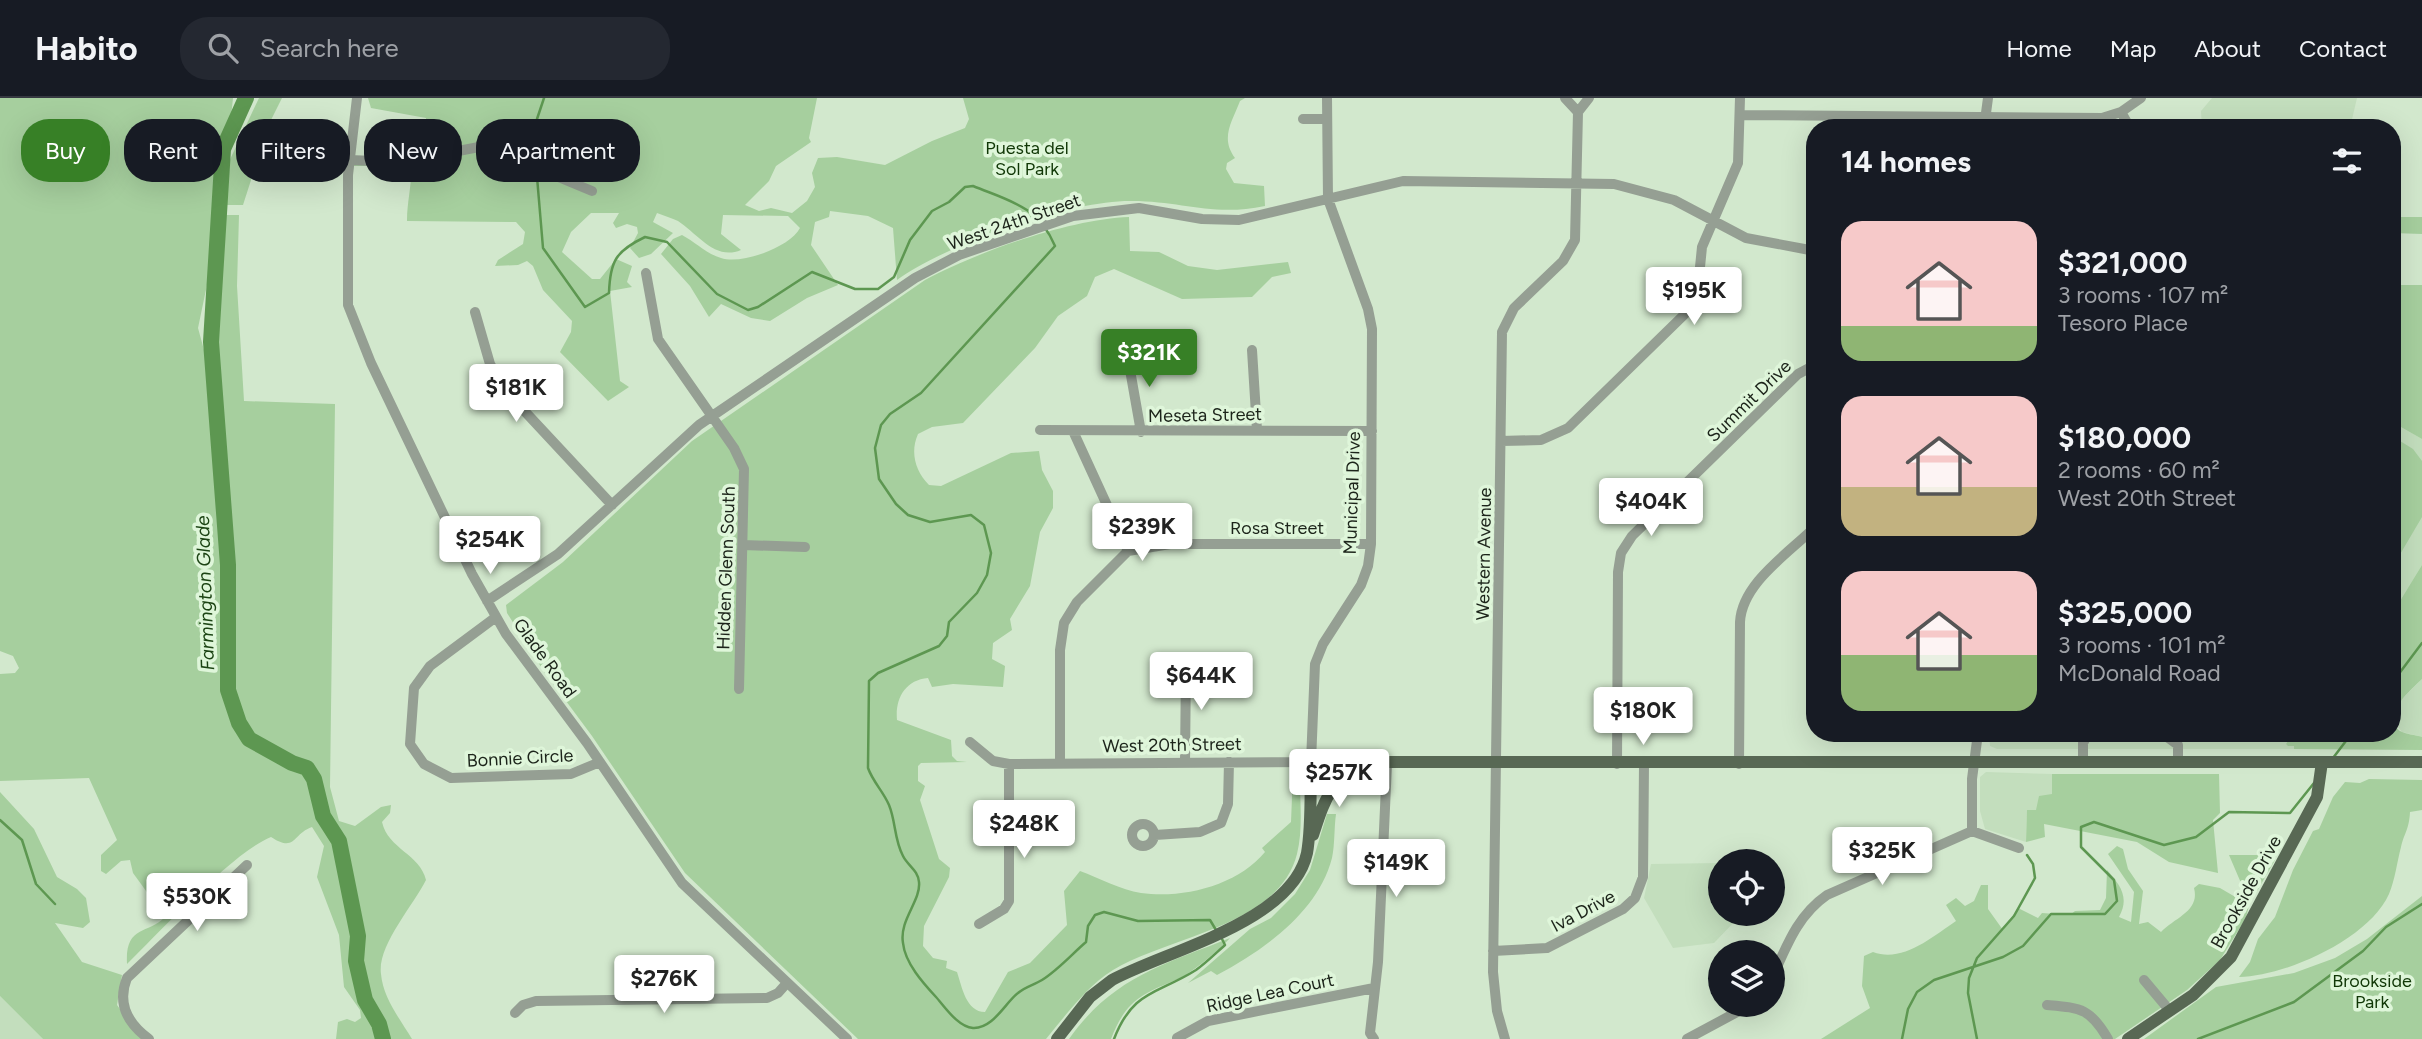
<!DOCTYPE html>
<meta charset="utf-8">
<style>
body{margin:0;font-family:Figtree,sans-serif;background:#242831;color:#f1f3f6;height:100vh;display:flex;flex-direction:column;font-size:26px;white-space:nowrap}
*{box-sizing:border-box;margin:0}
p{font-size:23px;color:#9ea1a6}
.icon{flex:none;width:38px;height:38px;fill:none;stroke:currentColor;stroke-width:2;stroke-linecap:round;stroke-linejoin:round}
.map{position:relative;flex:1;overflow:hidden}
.details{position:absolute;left:1806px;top:21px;width:595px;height:623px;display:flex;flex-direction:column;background:#171b24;border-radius:28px;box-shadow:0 7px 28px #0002}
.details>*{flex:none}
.guide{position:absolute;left:21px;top:21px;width:665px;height:63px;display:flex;gap:14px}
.fabs{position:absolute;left:1708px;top:751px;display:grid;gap:14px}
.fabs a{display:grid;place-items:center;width:77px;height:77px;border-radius:50%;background:#171b24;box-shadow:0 7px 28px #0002;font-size:35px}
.price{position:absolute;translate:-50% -60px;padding:0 16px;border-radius:7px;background:#fff;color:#222;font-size:23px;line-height:46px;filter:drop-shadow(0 2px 4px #0008)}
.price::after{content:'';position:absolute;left:50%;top:42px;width:21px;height:16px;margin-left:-10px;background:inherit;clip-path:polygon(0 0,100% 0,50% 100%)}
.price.current{background:#378026;color:#fff}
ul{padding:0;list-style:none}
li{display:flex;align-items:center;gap:21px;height:175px;padding:0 35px}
li span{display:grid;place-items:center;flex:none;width:196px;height:140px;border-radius:21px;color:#555}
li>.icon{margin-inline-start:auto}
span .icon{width:84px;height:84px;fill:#fffc;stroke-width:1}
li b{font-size:30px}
h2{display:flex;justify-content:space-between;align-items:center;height:84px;padding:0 35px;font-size:30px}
.tag{padding:0 24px;border-radius:28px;background:#171b24;box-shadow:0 7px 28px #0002;font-size:24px;line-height:63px}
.tag.current{background:#378026;color:#fff}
header{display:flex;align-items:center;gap:42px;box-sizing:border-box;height:98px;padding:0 35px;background:#171b24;border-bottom:2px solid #363941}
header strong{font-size:33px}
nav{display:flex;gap:38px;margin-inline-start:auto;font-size:24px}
.search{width:490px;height:63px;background:#242831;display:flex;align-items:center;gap:18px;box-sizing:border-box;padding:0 24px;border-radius:28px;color:#9ea1a6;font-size:26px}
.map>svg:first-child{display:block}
.built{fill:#c3debd}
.green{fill:#a6cf9e}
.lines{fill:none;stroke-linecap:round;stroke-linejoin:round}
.stream{stroke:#5d9751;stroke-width:2.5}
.river{stroke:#5d9751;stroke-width:16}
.minor{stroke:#959f93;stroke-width:10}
.major{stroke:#586854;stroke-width:12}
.labels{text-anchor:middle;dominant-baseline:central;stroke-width:7;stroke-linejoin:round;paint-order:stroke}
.park-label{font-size:18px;fill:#103706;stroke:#dff6da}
.street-label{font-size:18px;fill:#1c241a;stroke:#dff6da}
.water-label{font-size:19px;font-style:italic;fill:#1c4414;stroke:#dff6da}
</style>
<header>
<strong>Habito</strong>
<div class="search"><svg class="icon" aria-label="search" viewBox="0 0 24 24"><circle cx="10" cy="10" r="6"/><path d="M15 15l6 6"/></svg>Search here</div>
<nav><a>Home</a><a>Map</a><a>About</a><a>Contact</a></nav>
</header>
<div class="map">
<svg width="2422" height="941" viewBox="0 0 2422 941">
<rect width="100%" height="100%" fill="#d2e8cd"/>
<path class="built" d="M2212,0H2357L2350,30H2202L2201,13Z
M2392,324L2422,341V467L2392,516Z
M2422,581V639L2402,634L2394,624V616L2398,605Z
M1989,635H2293L2286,646L2294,648V651H1997L1990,648Z
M1986,674L2052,676V697L2036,712L2027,713L2026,744L1985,731L1980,713V679Z
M1720,765V816H1737V821L1714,845L1673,850L1644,800L1651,766Z
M0,898L43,941H0Z"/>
<path class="green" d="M0,0H233L231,19L219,53L213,158L198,230L207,263L219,385L225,466L221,520L227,596L235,625L247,642L304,673L313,684L316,704L339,757L355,834L353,867L365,907L377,926L381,941H336L338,924L347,921L355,924L361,920L360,912L344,889L339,837L317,779L324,748L312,729C292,736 296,755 271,739C232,755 160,834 127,866C125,827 147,837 165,819L133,775L130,762L121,763L106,776L101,773V757L117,742L89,680L0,683V576L15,575L19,570L13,558L0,553Z
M259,0H282L269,26L243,107H223L226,70Z
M368,0H817L809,40L811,44L776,68L769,83L745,107L759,113L771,110L792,115L807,103L815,89L812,75L818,60L837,59L885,67L932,43L965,30L969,21L963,0H1245L1240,3C1232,24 1220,40 1235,60L1227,65L1226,71L1234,85L1264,88L1265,108C1213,119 1182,103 1132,103C1070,102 947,146 897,182L893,130L868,118L830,113L829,119L815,124L811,147L838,187L807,200L770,223L751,220L721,206L709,219L690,188L661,156L673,141L682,137C695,144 707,156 721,160C742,167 790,149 800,130L788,118L723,117L721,136L741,152C715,163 698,136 678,123C672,120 664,118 657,115L653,124L673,135L651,156L639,160L630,150L638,135L637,129L627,126L616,130L613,125L619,115H591L571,134L562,154L592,181H600L616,161L632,168L627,184L632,189L610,193L620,283L629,289L608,303L560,254L571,234L572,223L543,192L533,168L527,163L518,167L495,168L498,162L523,146L525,134L516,124L407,123C407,103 412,88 411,68H353L355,59L402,61L425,57L426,20L371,10Z
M223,117H239L237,188L244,303L335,306L330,689L339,723L355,728L381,709L391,707L390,715L382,724C388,751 420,756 426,782C413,808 377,848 381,876C383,900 400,921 412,941H385L360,874L362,837L343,747L321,704L317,675L307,666L256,642L240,621L236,607L229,522L231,472L215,295Z
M1129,119L1130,153L1159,154L1188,168L1217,172L1288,164L1291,175L1272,179L1252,199L1182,201L1114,171L1095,179L1087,198L1058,218L1035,250L963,325L932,329L918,336C910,354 915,373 929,387L941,388L1011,355L1039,353L1042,372L1053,393V410L1040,434L1030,488L1010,521L1012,532L993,545L992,561L1005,568L1003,589L953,586L932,589L928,580C905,582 895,601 897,622L951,642L952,658L957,663L967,664L921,665L918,668V683L925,688L920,702L939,761L950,770L949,779L924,828L923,848L933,860L947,863L946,870L957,874C962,889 966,914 985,914L1008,874L1030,865L1067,827L1064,793L1080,773C1099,780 1121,792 1141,795C1184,801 1238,787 1265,754L1262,750L1291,724L1293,675L1300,681C1300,705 1303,732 1297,756C1279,828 1169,838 1113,872C1086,889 1066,917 1046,941H858L685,775L592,638L543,572L507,515L506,507L563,464L692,343L925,182C977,154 1070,121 1129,119Z
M2392,119H2422V136L2392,135Z
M2393,187H2422V341L2392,324Z
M2392,338L2413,351L2422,363V419L2392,470Z
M2422,467V581C2412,591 2379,618 2400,633C2405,636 2416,637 2422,639V652L2294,651V648H2288L2286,646L2293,635H2392V516Z
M2052,676H2219L2220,715L2213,722L2218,775L2169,764L2137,744L2044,726L2045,739L2026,744L2027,712H2036L2039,698L2052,696Z
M2369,681L2422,682V712L2410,714C2409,732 2405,733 2401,749C2397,764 2395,782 2389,796C2369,841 2286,878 2239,879L2250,864L2258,841L2275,819L2293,772L2313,733L2319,731L2333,699L2345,684L2360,685Z
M0,694L34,731L57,779L77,791L86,800L90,824L83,830L55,825L82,864L122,877L117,907L142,941H43L0,898Z
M1327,716H1336C1334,730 1335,746 1332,760C1318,814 1264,852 1217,877L1211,873L1188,885L1250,831L1271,820L1295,796L1310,772Z
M2117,748L2123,751L2128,771L2143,793L2139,826L2148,824L2161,834C2176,819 2200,813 2194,790L2199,786L2220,790L2249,807L2246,820L2220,862L2187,892L2115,941H1821L1870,910L1862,888L1864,858L1873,854C1902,865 1931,840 1956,823L1946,807L1956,800L1965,808L1974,803L1981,787H1988V811L2003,832L2018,810L2038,820L2042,815L2070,817L2075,813L2100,812L2106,800L2107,772C2120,787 2130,799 2119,819L2131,824L2134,794L2108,756Z
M2229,757H2263L2275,762L2256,795L2241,785Z
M2422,798V941H2144L2216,889L2294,875L2335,860L2367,841Z
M1230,840C1220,851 1192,875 1178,881C1142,896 1126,902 1111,941H1069C1113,879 1163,867 1230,840Z"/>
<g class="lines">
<path class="stream" d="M536,60L537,21L544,0
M536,67L543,150L585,209L609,195C610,163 616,153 645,139L667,144L717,196L748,212L758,209L812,174L855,191H878L894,179L910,142L932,113L949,104L965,89L973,88C1010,103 1038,108 1055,148L921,295L890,316L881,327L875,350L879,381L896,406L908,417L930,424L971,417L984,427L991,455L987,477L977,495L949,524L947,538L939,548L878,575L869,583L868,670C873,684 883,693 889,707C896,724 894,741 903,758C908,768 918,772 919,784C921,803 899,822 903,845C905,865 923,885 936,899C945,909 958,929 973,930C993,931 1005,905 1018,895C1025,889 1034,887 1042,882C1058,872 1072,856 1086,844L1088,828L1095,817L1104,814L1138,823L1210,822L1216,832
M2392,585L2422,545
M2333,660L2352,635
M0,722L22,742L36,786L55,806
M1114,941C1133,892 1156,897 1196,872C1206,865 1216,855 1225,847L1222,841
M1902,941L1908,911L1917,894L1934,882L2003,859L2023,848L2051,816H2105L2117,803L2114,782L2081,749V729L2094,724L2164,747L2196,739L2229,714L2290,715L2314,685
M1977,941L1968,895L1969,880L1977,860L2014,818L2035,780L2033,766L2027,757
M2198,941L2294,904L2363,853L2386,829L2422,806"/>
<path class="river" d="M246,0L223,51L211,244L228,467V592L239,625L249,641L292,665L307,670L314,681L323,718L339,743L358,838L356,863L365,902L379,926L383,941"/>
<path class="minor" d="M357,0L348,77V207L371,265L472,476L506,536L587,645L682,785L847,941
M1565,0L1578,14
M2121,14L2130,30
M1740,17L2102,20L2121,14L2141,0
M1303,21H1327
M1984,30L1988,0
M349,62L401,64L479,49L509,47L521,51L556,78L592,93
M646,175L658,241L734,350L744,371L739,591
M475,214L490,266L504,291L612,407
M1252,252L1257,332
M1127,255L1141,334
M1040,332L1372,333
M1073,333L1128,453
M1501,343L1541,342L1568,330L1689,212L1697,199L1702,149L1738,65L1740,0
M743,447L805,449
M487,503L558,456L699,327L915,180L959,157L1073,118L1139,110L1202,121L1239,122L1403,83L1614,86L1674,102L1746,140L1815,153
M496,519L430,568L414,590L410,646L424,666L451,680L571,676L600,664
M2163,636L2178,647V664
M970,644L993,663L1009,666L1311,664L1315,566L1323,546L1361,487L1368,468L1371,446L1372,231L1368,211L1328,101L1327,0
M1185,664L1186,565
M2083,664V645L2088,636
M1060,666V552L1064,525L1077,504L1128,453L1170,446H1371
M1617,666L1618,474L1621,455L1632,438L1798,276L1815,267
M1739,666L1740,524C1742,485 1789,455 1815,429
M1132 737a11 11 0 1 1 22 0a11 11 0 1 1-22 0Z
M1972,733V681L1978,635
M1155,737L1200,734L1221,725L1228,706L1229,664
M979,826L1004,811L1009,803V666
M1493,853L1547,850L1623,811L1635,800L1643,779L1644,666
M1773,878C1787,847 1798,817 1827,797L1972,733L2019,750
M2144,882L2170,913
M2047,907C2081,910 2090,910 2108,941
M515,915L523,907L536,903L767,900L778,895L786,886
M1177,940L1208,923L1374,890
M149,941C127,925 117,905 127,880L247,767
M1374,941L1370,935L1378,864L1387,666
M1505,941L1497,913L1493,874L1502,234L1514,210L1563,163L1575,142L1578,14L1589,0
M1687,941L1752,906"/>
<path class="major" d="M1313,737C1324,704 1330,679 1368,668
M1057,941L1090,899L1112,882C1168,852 1292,824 1307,755C1312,726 1310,694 1311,664H2422
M2128,941L2193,897L2231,859L2317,699L2322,664"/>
</g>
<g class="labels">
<g class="park-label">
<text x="1027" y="50">Puesta del<tspan x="1027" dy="21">Sol Park</tspan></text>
<text x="2372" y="883">Brookside<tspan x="2372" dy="21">Park</tspan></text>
</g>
<g class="street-label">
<text transform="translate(1014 124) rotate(-19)">West 24th Street</text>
<text transform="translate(1749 303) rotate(-44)">Summit Drive</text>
<text transform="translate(1205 317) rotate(-1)">Meseta Street</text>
<text transform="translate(1352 395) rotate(-88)">Municipal Drive</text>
<text x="1277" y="430">Rosa Street</text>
<text transform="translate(1484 456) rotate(-89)">Western Avenue</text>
<text transform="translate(726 470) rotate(-88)">Hidden Glenn South</text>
<text transform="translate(545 560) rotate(54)">Glade Road</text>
<text transform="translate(1172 647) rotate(-1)">West 20th Street</text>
<text transform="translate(520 660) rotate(-3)">Bonnie Circle</text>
<text transform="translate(2246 794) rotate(-61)">Brookside Drive</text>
<text transform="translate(1583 813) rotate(-28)">Iva Drive</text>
<text transform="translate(1270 895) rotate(-12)">Ridge Lea Court</text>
</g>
<g class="water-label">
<text transform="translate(205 495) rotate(-92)">Farmington Glade</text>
</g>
</g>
</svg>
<div class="fabs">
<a><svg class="icon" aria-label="locate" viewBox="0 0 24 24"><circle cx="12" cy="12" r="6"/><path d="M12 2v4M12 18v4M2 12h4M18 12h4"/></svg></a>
<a><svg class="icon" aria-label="layers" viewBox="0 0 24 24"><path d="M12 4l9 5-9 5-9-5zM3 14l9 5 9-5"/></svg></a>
</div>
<b class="price" style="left:1694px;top:229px">$195K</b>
<b class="price current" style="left:1149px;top:291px">$321K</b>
<b class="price" style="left:516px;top:326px">$181K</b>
<b class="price" style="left:1651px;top:440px">$404K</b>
<b class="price" style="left:1142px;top:465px">$239K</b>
<b class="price" style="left:490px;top:478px">$254K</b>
<b class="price" style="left:1201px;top:614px">$644K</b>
<b class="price" style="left:1643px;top:649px">$180K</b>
<b class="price" style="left:1339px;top:711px">$257K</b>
<b class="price" style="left:1024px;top:762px">$248K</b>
<b class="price" style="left:1882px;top:789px">$325K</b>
<b class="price" style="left:1396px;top:801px">$149K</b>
<b class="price" style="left:197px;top:835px">$530K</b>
<b class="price" style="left:664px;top:917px">$276K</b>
<div class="guide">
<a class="tag current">Buy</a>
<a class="tag">Rent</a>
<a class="tag">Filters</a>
<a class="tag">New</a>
<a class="tag">Apartment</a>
</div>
<section class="details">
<h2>14 homes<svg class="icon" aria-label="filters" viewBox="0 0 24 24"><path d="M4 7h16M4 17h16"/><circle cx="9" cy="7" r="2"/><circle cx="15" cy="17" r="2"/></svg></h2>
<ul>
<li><span style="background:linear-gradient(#f6c9c9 75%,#8fb573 0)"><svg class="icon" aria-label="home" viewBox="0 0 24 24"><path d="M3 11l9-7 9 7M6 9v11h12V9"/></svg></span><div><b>$321,000</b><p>3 rooms · 107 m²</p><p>Tesoro Place</p></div></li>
<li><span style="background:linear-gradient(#f6c9c9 65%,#c2b280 0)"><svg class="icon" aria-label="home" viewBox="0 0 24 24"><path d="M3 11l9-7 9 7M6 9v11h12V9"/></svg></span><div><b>$180,000</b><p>2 rooms · 60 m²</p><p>West 20th Street</p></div></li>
<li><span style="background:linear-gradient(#f6c9c9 60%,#8fb573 0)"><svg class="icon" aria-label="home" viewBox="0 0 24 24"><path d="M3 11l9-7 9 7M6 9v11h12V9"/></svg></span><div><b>$325,000</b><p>3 rooms · 101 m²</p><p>McDonald Road</p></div></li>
</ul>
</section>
</div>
